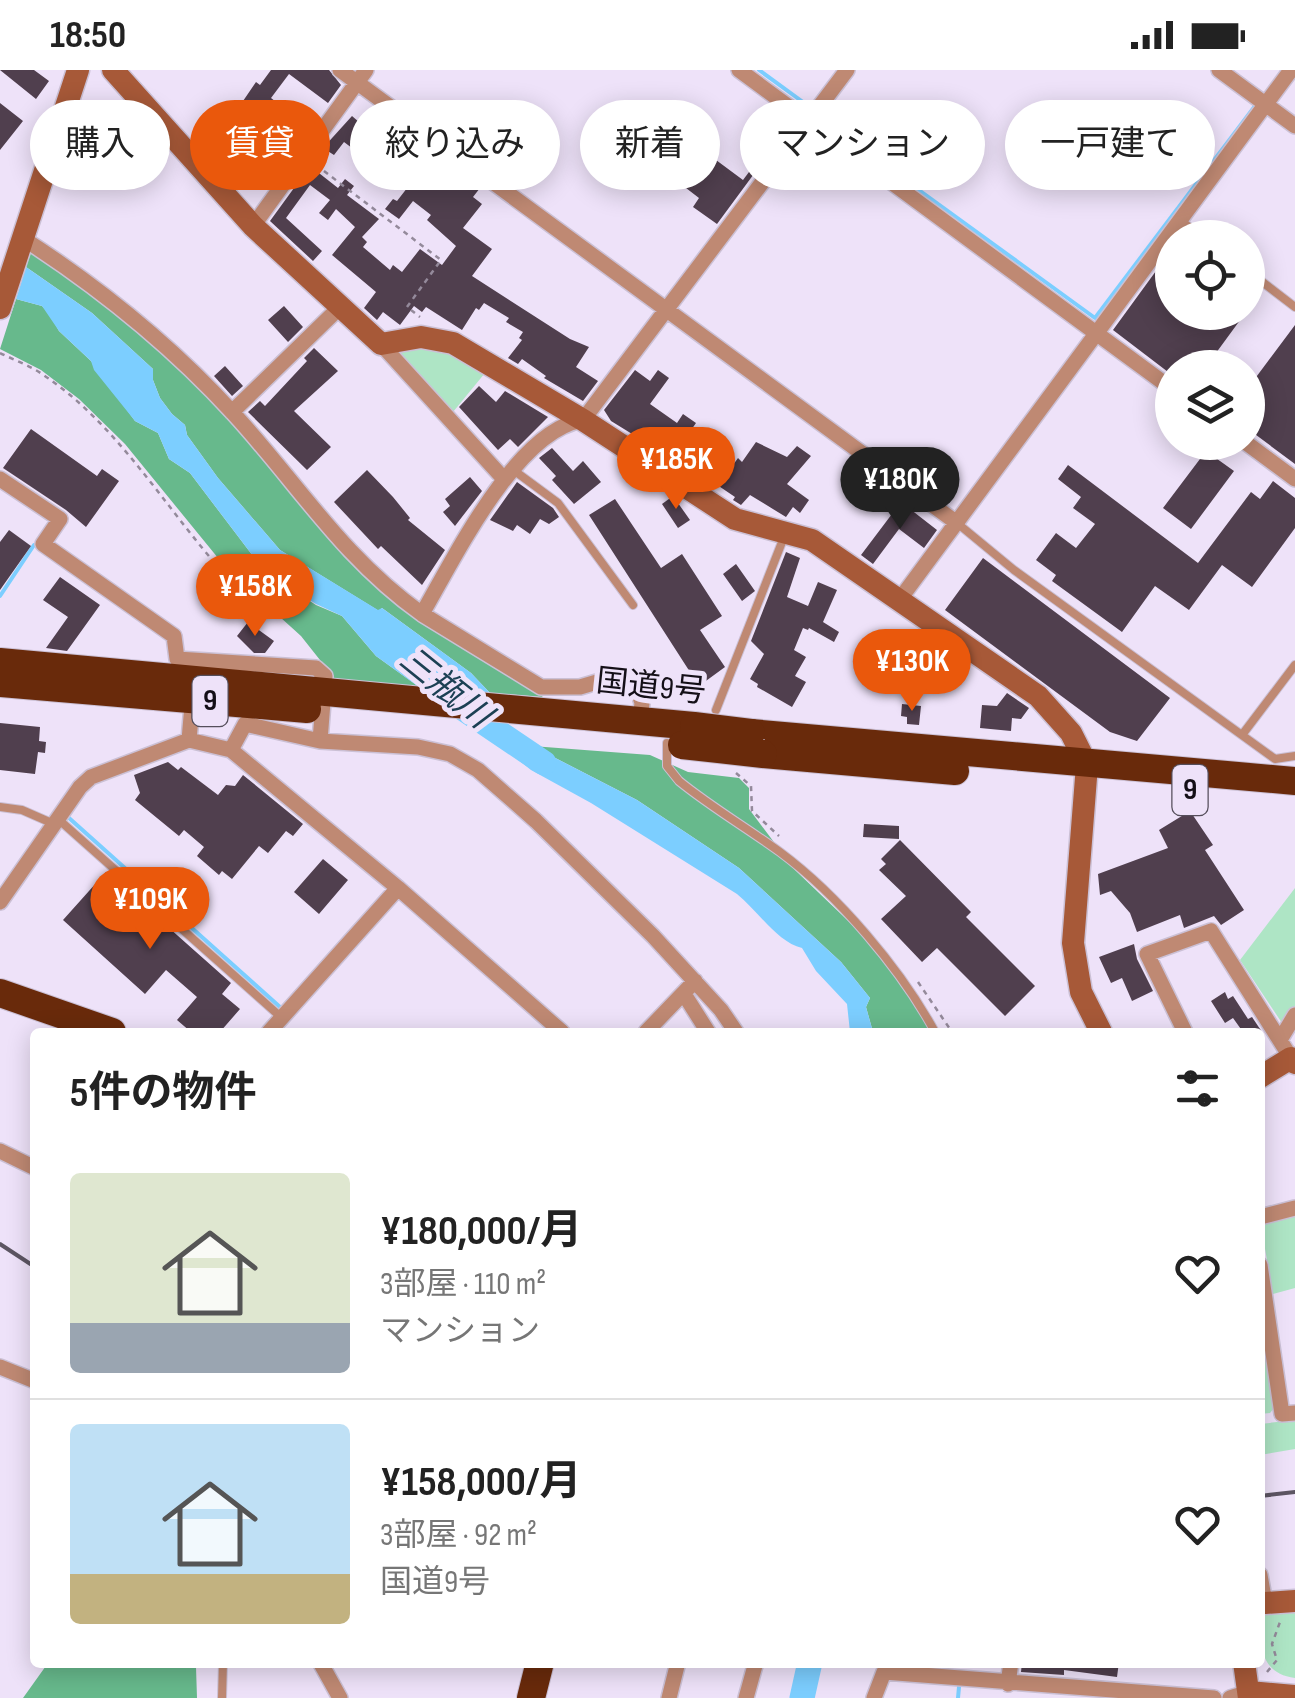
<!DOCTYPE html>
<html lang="ja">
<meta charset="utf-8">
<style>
body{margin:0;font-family:"Sofia Sans Condensed","Noto Sans JP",sans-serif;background:#f2f2f2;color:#222;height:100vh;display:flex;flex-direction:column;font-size:38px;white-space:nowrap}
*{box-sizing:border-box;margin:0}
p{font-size:32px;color:#767676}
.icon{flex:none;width:55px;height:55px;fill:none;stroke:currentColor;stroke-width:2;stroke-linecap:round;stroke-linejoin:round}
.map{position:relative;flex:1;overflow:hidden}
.panel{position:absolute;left:30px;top:958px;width:1235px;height:640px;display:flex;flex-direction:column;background:#fff;border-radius:10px;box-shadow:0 5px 25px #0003}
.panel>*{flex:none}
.banner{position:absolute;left:30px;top:30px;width:1235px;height:90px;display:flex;gap:20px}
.controls{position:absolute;left:1155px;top:150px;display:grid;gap:20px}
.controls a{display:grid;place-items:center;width:110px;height:110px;border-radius:50%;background:#fff;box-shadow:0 5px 25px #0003;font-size:50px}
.price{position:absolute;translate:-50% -85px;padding:0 22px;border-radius:35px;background:#ea580c;color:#fff;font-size:32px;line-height:65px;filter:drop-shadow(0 2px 5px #0008)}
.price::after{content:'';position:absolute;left:50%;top:60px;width:30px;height:22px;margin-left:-15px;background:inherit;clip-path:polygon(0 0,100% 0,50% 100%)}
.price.current{background:#222;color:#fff}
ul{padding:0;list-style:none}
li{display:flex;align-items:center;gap:30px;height:250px;padding:0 40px}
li+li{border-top:2px solid #e0e0e0}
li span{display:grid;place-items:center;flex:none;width:280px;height:200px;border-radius:10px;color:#555}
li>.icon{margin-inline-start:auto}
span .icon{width:120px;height:120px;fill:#fffc;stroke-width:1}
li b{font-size:42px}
h2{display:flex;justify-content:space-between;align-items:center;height:120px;padding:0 40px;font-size:42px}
.tag{padding:0 35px;border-radius:45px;background:#fff;box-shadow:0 5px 25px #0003;font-size:35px;line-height:90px}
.tag.current{background:#ea580c;color:#fff}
.status{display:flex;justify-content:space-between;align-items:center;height:70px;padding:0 50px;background:#fff;direction:ltr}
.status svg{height:28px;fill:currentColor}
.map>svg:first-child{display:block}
.green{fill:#aee5c5}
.forest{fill:#67b98c}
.water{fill:#7cceff}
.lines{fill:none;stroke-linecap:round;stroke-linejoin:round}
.stream{stroke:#7cceff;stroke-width:4}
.river{stroke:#7cceff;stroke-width:25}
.building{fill:#503f4e}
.lane-casing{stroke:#cbc0d5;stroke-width:10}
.street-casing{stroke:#cbc0d5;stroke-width:18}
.secondary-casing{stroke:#cbc0d5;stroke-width:25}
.highway-casing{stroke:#cbc0d5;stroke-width:30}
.path{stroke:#948a9b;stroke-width:2.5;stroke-dasharray:5 5;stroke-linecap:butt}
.lane{stroke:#bf8973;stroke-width:8}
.street{stroke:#bf8973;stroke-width:15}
.secondary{stroke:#a75938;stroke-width:22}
.highway{stroke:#692a0b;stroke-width:28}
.rail{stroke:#5d5663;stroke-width:4}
.highway-bridge-casing{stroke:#cbc0d5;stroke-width:30;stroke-linecap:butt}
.highway-bridge{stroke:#692a0b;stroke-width:28}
.labels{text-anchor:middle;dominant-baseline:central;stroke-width:10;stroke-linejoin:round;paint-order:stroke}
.shield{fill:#eee2f9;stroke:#554e5b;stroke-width:2.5}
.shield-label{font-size:30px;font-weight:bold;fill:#140f17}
.street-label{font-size:32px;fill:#140f17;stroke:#eee2f9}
.water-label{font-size:35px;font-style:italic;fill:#1c4054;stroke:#eee2f9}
</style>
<div class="status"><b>18:50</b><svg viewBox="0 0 49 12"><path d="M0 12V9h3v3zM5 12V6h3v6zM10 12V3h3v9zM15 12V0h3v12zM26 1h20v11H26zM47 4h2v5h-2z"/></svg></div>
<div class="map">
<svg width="1295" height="1628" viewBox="0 0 1295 1628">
<rect width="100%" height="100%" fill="#eee2f9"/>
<path class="green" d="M439,274L485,303L453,342L393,279Z
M1295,818V938L1284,956L1240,890Z
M1295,1143V1218L1273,1224L1261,1156L1264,1151Z
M1260,1242L1274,1338L1270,1343L1260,1344Z
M1295,1350V1379L1260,1385V1354Z
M1295,1539V1608C1258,1603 1260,1572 1260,1542Z"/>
<path class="forest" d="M31,182L86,215L211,324L346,484L482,587L543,627L490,623L471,603L382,538L379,541L280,480L218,408L187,365L185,355L172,344L160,328L153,310V299L92,243L26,197Z
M16,229L42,236L49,243L59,261L91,291L135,351L158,363L169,389L190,403L265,502L316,535L342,546L376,586L419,617L335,609L301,566L227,499L125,374L79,329L41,300L0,279Z
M532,676L650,685L688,702L739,708L749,718V739L795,800L865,867L895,902L933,962H873L866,937L870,928L841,892L739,798L637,730Z
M192,1593L196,1597L197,1628H23L48,1593Z"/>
<path class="water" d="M26,197L92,243L153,299V310L160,328L172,344L185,355L187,365L218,408L280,480L378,540L382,538L471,603L490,623L419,617L376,586L342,546L316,534L265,502L190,403L169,389L158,363L135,351L94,300L91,291L59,261L42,236L16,229Z
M497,673L532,676L637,730L739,798L841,892L870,928L866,937L873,962H850L847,934L816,901L802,878C778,873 758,841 737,824L591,733L531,700Z"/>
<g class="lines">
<path class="stream" d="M759,0L807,35
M821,49L1095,248L1255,36
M0,526L34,475
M69,748L280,937
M958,1628L959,1617"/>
<path class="river" d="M452,631L544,693
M802,1628L810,1592"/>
</g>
<path class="building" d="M0,0H34L49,11L36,29Z
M271,0H329L341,15L328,33L289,4L271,28L307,56L291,76L258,50L240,72L260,86L246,105L232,96L236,91L213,75L256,12L260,15Z
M0,33L23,51L0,80Z
M892,40L901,47L883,72L887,75L878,88L860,75L881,48L884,50Z
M352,46L389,78L377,94L396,108L390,116L363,97L368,90L344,72L334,85L323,78Z
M716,90L743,110L755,94L759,97L717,154L693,137L699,128L686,118L702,95L709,100Z
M425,95L448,112L457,100L480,118L473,127L482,134L463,158L492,179L472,206L570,269L589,277L576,297L598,311L583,331L544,308L546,306L522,289L518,294L508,288L522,270L519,268L523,262L506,252L509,248L484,233L479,240L476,238L462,260L426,237L422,242L414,236L400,255L383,242L377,250L364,238L376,222L332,185L355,157L336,139L328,150L319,143L330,130L310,115L286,148L322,181L313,191L270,151L310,96L338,118L345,109L354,116L347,125L379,149L362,167L367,172L363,177L390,200L393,195L402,202L420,179L442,195L456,176L427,150L431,145L413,131L399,149L385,139L393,129L397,131Z
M1172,179V242H1246L1205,298H1172V305L1113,260Z
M284,236L303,257L288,272L268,250Z
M1295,255V394L1248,359V318Z
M314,278L338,301L294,341L331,377L307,400L248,342L260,331L265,336L307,291L304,288Z
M225,296L243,316L232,326L214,306Z
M635,300L650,311L658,300L669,308L650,334L677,353L683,344L696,353L689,363L733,395L738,388L742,392L756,372L787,387L797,376L811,386L787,414L809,430L800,443L793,437L786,447L750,425L741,435L733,430L735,427L670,383L672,380L652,366L650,369L641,362L637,367L611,351L604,340Z
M479,316L496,332L505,321L548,347L518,377L510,369L498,380L459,337Z
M31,359L97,406L102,399L119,411L86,457L66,440L3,398Z
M552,378L573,401L583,391L601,412L574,434L552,410L556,406L539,388Z
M1206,381L1234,401L1191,459L1163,438Z
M1068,395L1198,493L1251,422L1260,429L1273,411L1295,428V458L1252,517L1222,495L1189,540L1155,516L1122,562L1052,511L1056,505L1036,490L1056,463L1076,478L1095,454L1073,438L1081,427L1058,409Z
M367,400L393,427L410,448L408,450L445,480L422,515L381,476L378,479L334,432Z
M470,407L482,421L455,456L443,442L450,436L445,429Z
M517,412L553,438L559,447L549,454L540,449L530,464L517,455L513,461L490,450Z
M673,426L690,450L678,458L662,434Z
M615,429L661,498L682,484L722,546L700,560L725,597L699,616L589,445Z
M901,432L937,460L924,478L899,459L873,494L861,485Z
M9,460L31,476L0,520V472Z
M786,482L800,488L787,527L808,536L818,512L837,520L823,552L839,562L834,572L809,558L808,560L803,558L794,580L806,587L795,606L806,612L792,637L757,617L758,614L750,609L764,584L751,571Z
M983,488L1170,628L1137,671L1110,662L945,540Z
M736,494L755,521L742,531L723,504Z
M60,507L100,535L67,581L46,578L68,547L43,530Z
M248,552L274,571L265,583H254L237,566Z
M1007,623L1029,638L1021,649L1012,648L1011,661L980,658L982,635L997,636Z
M902,634L921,636L919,655L907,654V647L901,646Z
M0,653L40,657L39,671L46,672L45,683L38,682L35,704L0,700Z
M168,692L178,700L181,697L218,725L226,715L235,716L243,705L303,754L293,766L286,761L268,783L259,776L232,809L222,801L219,805L197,786L204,777L184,760L179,766L135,730L140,723L134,705Z
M1190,741L1213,775L1205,780L1244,840L1221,855L1214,846L1184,858L1180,845L1137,862L1130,843L1111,821L1100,825L1098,804L1168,778L1159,760Z
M864,754L899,756V769L863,767Z
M900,770L971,842L966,847L1035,916L1005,946L937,878L922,892L881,849L906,826L879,800L886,794L881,789Z
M323,789L348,810L319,844L294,822Z
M106,802L231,913L222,924L240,939L220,962H191L177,950L197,927L166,900L145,924L63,850Z
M1134,874L1137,889L1153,921L1132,931L1122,908L1111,913L1099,887Z
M1225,922L1228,929L1233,926L1248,949L1252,947L1262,962H1243L1233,948L1225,953L1211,931Z
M1022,1592H1119L1117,1607L1064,1600V1605L1021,1602Z"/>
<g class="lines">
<g class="lane-casing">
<path id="lane" d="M1180,150L1203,168
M1248,201L1295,237
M512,399L558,433L633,535
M957,453L1014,500L1275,689L1295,686
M716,640L784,467
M1242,665L1295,595
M667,673V696L679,711C711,737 747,758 780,782C838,825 901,899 935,962
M0,737L22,740L54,754
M58,749L282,948
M222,1628L223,1592"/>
</g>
<g class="street-casing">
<path id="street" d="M340,0L957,453
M739,0L1172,319
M1219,0L1295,56
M253,156L366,0
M24,169C103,220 171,275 234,344C299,415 342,487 422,544
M381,274L503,408
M232,342L340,237
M1245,372L1295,409
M0,409L60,449L43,474L174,566L177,589L316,598L325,606L320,671
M900,529L1291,0
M640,651L642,633L637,618L626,608L614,607L580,617H541L422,544C454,489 516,360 583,350L847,0
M189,670L193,624
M231,680L245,654L320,671L418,677L450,684L478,700L536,751L653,866L721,940L736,962
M0,832L80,717L91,707L189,670L231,680L398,818L562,962
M684,924L708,962
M269,962L398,818
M646,962L695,911
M1185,962L1147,884L1211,861L1291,988
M1280,970L1295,945
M0,1081L35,1098
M1260,1147L1295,1138
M1260,1195L1282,1344L1295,1343
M0,1297L35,1311
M1260,1505L1265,1533
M320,1592L340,1628
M1008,1614L1011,1592
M669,1628L678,1592
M746,1628L756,1592
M874,1628L884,1602L1214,1628
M1230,1628L1249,1622"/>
</g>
<g class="secondary-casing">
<path id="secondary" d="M113,0L253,156L381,274L421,267L453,273L583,350L735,449L812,470L1038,626L1071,663L1087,695L1073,873L1081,922L1101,962
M0,238L78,0
M1260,1007L1291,988L1295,993
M1265,1533L1295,1531
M1244,1592L1249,1628
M1249,1622L1295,1626"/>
</g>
<g class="highway-casing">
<path id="highway" d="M0,592L694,656
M0,613L307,639
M751,663L1295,711
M763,684L955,701
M0,923L112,962
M531,1628L540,1592"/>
</g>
<path class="path" d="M316,95L441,190L407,237L420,247
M0,283C14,290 29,295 42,304C116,353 162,433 220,499L201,526
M736,703L751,716L752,741L779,766
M918,912L952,962
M1267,1602L1277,1590L1272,1574L1280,1552"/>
<use href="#lane" class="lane"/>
<use href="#street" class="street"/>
<use href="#secondary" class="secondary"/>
<use href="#highway" class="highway"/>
<path class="rail" d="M0,1174L35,1197
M1260,1426L1295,1422"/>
<g class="highway-bridge-casing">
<path id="highway-bridge" d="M694,656L751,663
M682,675L763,684"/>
</g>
<use href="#highway-bridge" class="highway-bridge"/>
</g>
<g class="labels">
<g class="shield">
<rect x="192.5" y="606" width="35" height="50" rx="8"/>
<rect x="1172.5" y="695" width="35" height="50" rx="8"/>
</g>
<g class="shield-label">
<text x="210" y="631">9</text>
<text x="1190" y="720">9</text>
</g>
<g class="street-label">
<text transform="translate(651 617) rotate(6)">国道9号</text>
</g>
<g class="water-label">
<text transform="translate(445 618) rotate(39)">三瓶川</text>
</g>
</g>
</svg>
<div class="controls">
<a><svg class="icon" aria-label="locate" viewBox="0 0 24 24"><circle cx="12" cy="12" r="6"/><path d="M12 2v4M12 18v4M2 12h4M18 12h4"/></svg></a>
<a><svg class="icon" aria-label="layers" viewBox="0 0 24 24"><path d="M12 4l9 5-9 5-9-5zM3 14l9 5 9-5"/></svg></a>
</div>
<b class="price" style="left:676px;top:442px">¥185K</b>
<b class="price current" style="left:900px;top:462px">¥180K</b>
<b class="price" style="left:255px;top:569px">¥158K</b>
<b class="price" style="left:912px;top:644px">¥130K</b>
<b class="price" style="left:150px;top:882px">¥109K</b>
<div class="banner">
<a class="tag">購入</a>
<a class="tag current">賃貸</a>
<a class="tag">絞り込み</a>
<a class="tag">新着</a>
<a class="tag">マンション</a>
<a class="tag">一戸建て</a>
</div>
<section class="panel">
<h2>5件の物件<svg class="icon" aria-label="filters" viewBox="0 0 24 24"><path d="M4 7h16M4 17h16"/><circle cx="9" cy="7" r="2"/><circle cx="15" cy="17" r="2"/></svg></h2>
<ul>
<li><span style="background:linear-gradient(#dfe7d0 75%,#9aa5b1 0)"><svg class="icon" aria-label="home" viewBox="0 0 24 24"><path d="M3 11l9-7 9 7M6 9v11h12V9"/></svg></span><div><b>¥180,000/月</b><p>3部屋 · 110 m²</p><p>マンション</p></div><svg class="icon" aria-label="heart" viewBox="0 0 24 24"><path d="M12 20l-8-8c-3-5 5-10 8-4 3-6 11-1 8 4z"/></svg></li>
<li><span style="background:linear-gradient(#bfe0f5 75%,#c2b280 0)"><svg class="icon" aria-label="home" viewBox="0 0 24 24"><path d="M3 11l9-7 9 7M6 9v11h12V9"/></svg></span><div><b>¥158,000/月</b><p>3部屋 · 92 m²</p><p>国道9号</p></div><svg class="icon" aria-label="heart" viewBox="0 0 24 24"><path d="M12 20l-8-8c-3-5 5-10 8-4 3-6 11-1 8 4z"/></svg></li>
</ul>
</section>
</div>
